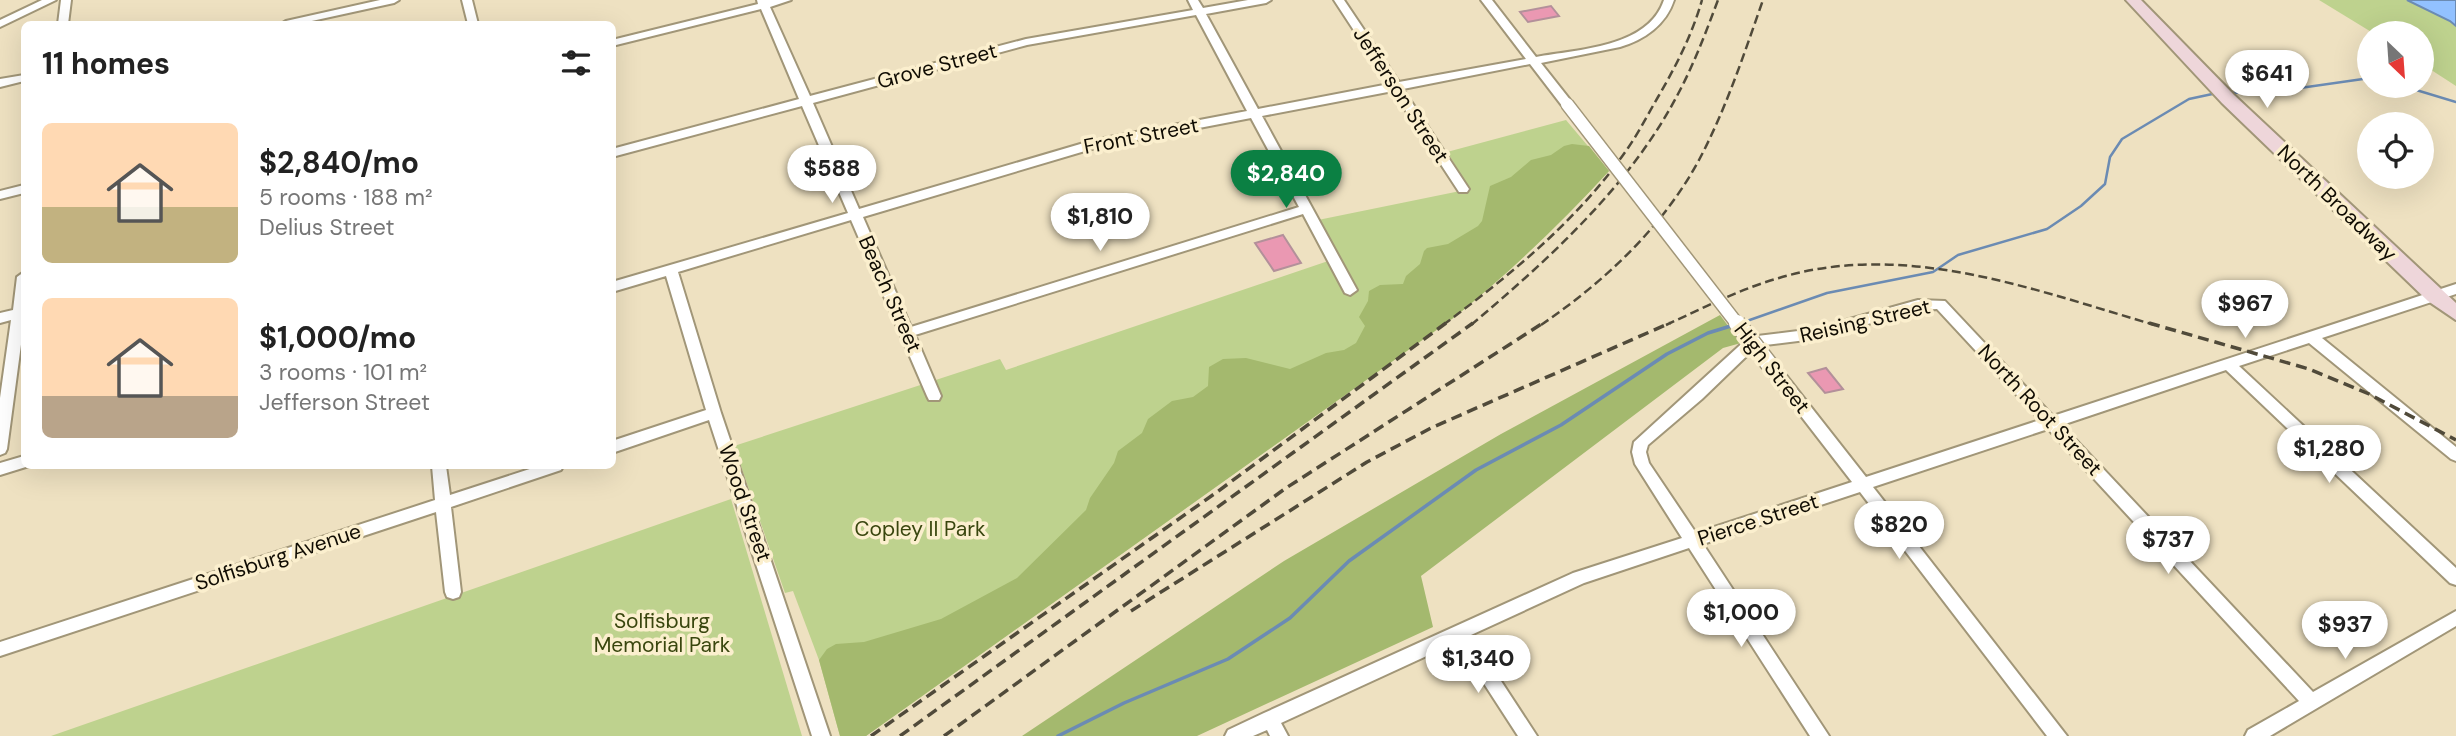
<!DOCTYPE html>
<meta charset="utf-8">
<style>
body{margin:0;font-family:"DM Sans",sans-serif;background:#f2f2f2;color:#222;height:100vh;display:flex;flex-direction:column;font-size:26px;white-space:nowrap}
*{box-sizing:border-box;margin:0}
p{font-size:23px;color:#767676}
.icon{flex:none;width:38px;height:38px;fill:none;stroke:currentColor;stroke-width:2;stroke-linecap:round;stroke-linejoin:round}
.map{position:relative;flex:1;overflow:hidden}
.drawer{position:absolute;left:21px;top:21px;width:595px;height:448px;display:flex;flex-direction:column;background:#fff;border-radius:10px;box-shadow:0 7px 28px #0002}
.drawer>*{flex:none}
.needle{width:46px;rotate:155deg}
.controls{position:absolute;left:2357px;top:21px;display:grid;gap:14px}
.controls a{display:grid;place-items:center;width:77px;height:77px;border-radius:50%;background:#fff;box-shadow:0 7px 28px #0002;font-size:35px}
.price{position:absolute;translate:-50% -60px;padding:0 16px;border-radius:24px;background:#fff;color:#222;font-size:23px;line-height:46px;filter:drop-shadow(0 2px 4px #0008)}
.price::after{content:'';position:absolute;left:50%;top:42px;width:21px;height:16px;margin-left:-10px;background:inherit;clip-path:polygon(0 0,100% 0,50% 100%)}
.price.current{background:#0b8043;color:#fff}
ul{padding:0;list-style:none}
li{display:flex;align-items:center;gap:21px;height:175px;padding:0 21px}
li span{display:grid;place-items:center;flex:none;width:196px;height:140px;border-radius:10px;color:#555}
li>.icon{margin-inline-start:auto}
span .icon{width:84px;height:84px;fill:#fffc;stroke-width:1}
li b{font-size:30px}
h2{display:flex;justify-content:space-between;align-items:center;height:84px;padding:0 21px;font-size:30px}
.map>svg:first-child{display:block}
.green{fill:#bed28e}
.forest{fill:#a4b96e}
.water{fill:#92c1ff;stroke:#6b8bb3;stroke-width:2}
.lines{fill:none;stroke-linecap:round;stroke-linejoin:round}
.stream-far1{stroke:#6b8bb3;stroke-width:2.5}
.stream{stroke:#6b8bb3;stroke-width:3.5}
.building{fill:#ea98b2;stroke:#b3909a;stroke-width:2}
.minor-casing{stroke:#a19678;stroke-width:4}
.secondary-casing{stroke:#a19678;stroke-width:4}
.minor{fill:#fff;fill-rule:evenodd}
.secondary{fill:#eed6da;fill-rule:evenodd}
.rail-far1{stroke:#504a3a;stroke-width:2.5;stroke-dasharray:9 4.5;stroke-linecap:butt}
.rail{stroke:#504a3a;stroke-width:3.5;stroke-dasharray:11 6;stroke-linecap:butt}
.minor-bridge-far1-casing{stroke:#a19678;stroke-width:15;stroke-linecap:butt}
.minor-bridge-casing{stroke:#a19678;stroke-width:19;stroke-linecap:butt}
.minor-bridge-far1{stroke:#fff;stroke-width:12}
.minor-bridge{stroke:#fff;stroke-width:16}
.labels{text-anchor:middle;dominant-baseline:central;stroke-width:7;stroke-linejoin:round;paint-order:stroke}
.street-label{font-size:21px;fill:#100c03;stroke:#fbefce}
.park-label{font-size:21px;fill:#39460e;stroke:#fbefce}
</style>
<div class="map">
<svg width="2456" height="736" viewBox="0 0 2456 736">
<rect width="100%" height="100%" fill="#eee1c1"/>
<path class="green" d="M2319,0H2407L2450,21L2456,26V86L2422,64V33H2373Z
M1566,120L1609,171C1561,223 1511,271 1456,316L866,736H840L819,660L793,591L785,593L734,446L1000,359L1006,370L1337,258L1318,220L1470,189L1447,152Z
M731,499L802,736H51Z"/>
<path class="forest" d="M1572,144L1589,146L1609,171C1561,223 1511,271 1456,316L866,736H840L819,660L827,649L836,644L864,642L941,619L1017,578L1086,510L1090,498L1114,463L1118,451L1142,433L1148,419L1172,401L1193,397L1208,386L1209,367L1223,359L1246,358L1290,369L1326,353L1344,350L1356,343L1365,326L1359,317L1368,301L1369,291L1380,285L1403,284L1406,276L1420,264L1424,251L1427,248L1448,244L1478,226L1482,221L1490,186L1511,177L1531,160L1551,155L1564,146Z
M1720,315L1741,343L1723,348L1421,576L1433,627L1197,736H1022L1284,561L1501,434Z"/>
<path class="water" d="M2407,0H2456V26L2450,21Z"/>
<g class="lines">
<path class="stream-far1" d="M2403,86L2456,102
M2228,93L2279,91L2370,78
M1744,322L1827,293L1933,272L1958,255L2047,229L2081,206L2105,184L2110,157L2122,139L2189,99L2217,93"/>
<path class="stream" d="M1058,736L1124,703L1228,659L1290,618L1349,561L1476,470L1561,425L1667,354L1708,333L1734,325"/>
</g>
<path class="building" d="M1551,6L1559,16L1528,22L1520,12Z
M1283,235L1301,263L1274,271L1255,243Z
M1826,368L1843,389L1825,393L1808,373Z"/>
<g class="lines">
<g class="minor-casing">
<path id="minor" d="M42,0H56L0,27V20Z
M61,0H71L68,24H58Z
M380,0H399L394,3L298,24H281L286,21Z
M462,0H472L478,24H468Z
M757,0H791L770,7L810,96L1026,39L1193,10L1188,0H1198L1203,8L1248,0H1271L1266,3L1206,14L1258,109L1389,84L1334,0H1344L1399,82L1526,59L1481,0H1492L1536,57C1578,49 1648,48 1664,0H1674C1666,25 1644,40 1620,47L1541,63L1571,101V107H1563L1530,64L1403,89L1467,186L1469,189L1467,192H1459L1393,91L1262,116L1357,290L1350,295L1345,293L1303,214L915,335L941,396L939,400H929L927,396L851,220L678,272L721,413L830,736H812L709,420L612,453V441L706,410L666,276L612,292V282L848,213L802,106L612,157V149L799,99L761,9L612,46V40L758,4ZM1196,15L1247,111L1094,140L859,209L813,103L1027,45ZM1251,118L1299,207L911,327L863,217L1095,148Z
M24,75V81L0,87V79Z
M24,185V193L0,199V191Z
M24,272V322L7,449L5,453L0,455V398L11,320L0,323V313L13,310L17,277Z
M2456,284V294L2322,338L2456,447V461L2451,459L2309,343L2239,366L2456,568V585L2450,583L2226,370L2062,425L2313,692L2456,611V626L2270,736H2245L2248,730L2299,701L2048,429L1873,487L2067,736H2047L1860,492L1703,544L1829,736H1810L1689,548L1584,583L1471,635L1537,736H1518L1457,642L1281,723L1288,736H1270L1267,730L1253,736H1225L1228,730L1264,713L1573,573L1682,538L1635,464L1632,452L1634,442L1749,337L1814,329L1918,300L1945,301L2053,416ZM1937,309L2040,420L1866,477L1774,360H1764L1762,364L1764,368L1852,482L1696,533L1649,463L1646,452L1648,445L1702,399L1757,346L1814,339L1918,310Z
M24,456V466H29L0,475V463Z
M432,466H446L450,495L539,466H563L561,470L451,507L461,592L459,597L453,599L447,597L445,592L436,512L0,656V642L435,500Z"/>
</g>
<g class="secondary-casing">
<path id="secondary" d="M2126,0H2141L2234,95L2456,303V320L2428,301L2222,103Z"/>
</g>
<use href="#minor" class="minor"/>
<use href="#secondary" class="secondary"/>
<path class="rail-far1" d="M1443,325C1512,274 1580,218 1628,148C1639,132 1648,114 1658,97C1676,66 1692,35 1702,0
M1471,325C1549,259 1630,186 1678,94C1694,64 1706,32 1718,0
M1541,325C1604,282 1663,227 1699,160C1726,109 1744,54 1763,0
M1666,325C1703,308 1740,289 1779,278C1906,240 2034,290 2155,325"/>
<path class="rail" d="M2149,323L2309,369L2369,394L2456,440
M1131,611L1367,462L1431,428L1670,323
M871,736L1217,492L1446,323
M900,736L1473,323
M944,736L1286,488L1543,323"/>
<g class="minor-bridge-far1-casing">
<path id="minor-bridge-far1" d="M1567,104L1738,325"/>
</g>
<g class="minor-bridge-casing">
<path id="minor-bridge" d="M1737,323L1769,364"/>
</g>
<use href="#minor-bridge-far1" class="minor-bridge-far1"/>
<use href="#minor-bridge" class="minor-bridge"/>
</g>
<g class="labels">
<g class="street-label">
<text transform="translate(937 66) rotate(-15)">Grove Street</text>
<text transform="translate(1401 95) rotate(57)">Jefferson Street</text>
<text transform="translate(1141 136) rotate(-11)">Front Street</text>
<text transform="translate(2337 203) rotate(44)">North Broadway</text>
<text transform="translate(890 294) rotate(66)">Beach Street</text>
<text transform="translate(1865 321) rotate(-13)">Reising Street</text>
<text transform="translate(1772 368) rotate(52)">High Street</text>
<text transform="translate(2040 410) rotate(47)">North Root Street</text>
<text transform="translate(745 503) rotate(71)">Wood Street</text>
<text transform="translate(1758 520) rotate(-18)">Pierce Street</text>
<text transform="translate(278 557) rotate(-18)">Solfisburg Avenue</text>
</g>
<g class="park-label">
<text x="920" y="529">Copley II Park</text>
<text x="662" y="621">Solfisburg<tspan x="662" dy="24">Memorial Park</tspan></text>
</g>
</g>
</svg>
<div class="controls">
<a><svg class="needle" viewBox="-14 -14 28 28"><path d="M0-13l5 13h-10z" fill="#e53935"/><path d="M0 13l5-13h-10z" fill="#767676"/></svg></a>
<a><svg class="icon" aria-label="locate" viewBox="0 0 24 24"><circle cx="12" cy="12" r="6"/><path d="M12 2v4M12 18v4M2 12h4M18 12h4"/></svg></a>
</div>
<b class="price" style="left:2267px;top:110px">$641</b>
<b class="price" style="left:832px;top:205px">$588</b>
<b class="price current" style="left:1286px;top:210px">$2,840</b>
<b class="price" style="left:1100px;top:253px">$1,810</b>
<b class="price" style="left:2245px;top:340px">$967</b>
<b class="price" style="left:2329px;top:485px">$1,280</b>
<b class="price" style="left:1899px;top:561px">$820</b>
<b class="price" style="left:2168px;top:576px">$737</b>
<b class="price" style="left:1741px;top:649px">$1,000</b>
<b class="price" style="left:2345px;top:661px">$937</b>
<b class="price" style="left:1478px;top:695px">$1,340</b>
<section class="drawer">
<h2>11 homes<svg class="icon" aria-label="filters" viewBox="0 0 24 24"><path d="M4 7h16M4 17h16"/><circle cx="9" cy="7" r="2"/><circle cx="15" cy="17" r="2"/></svg></h2>
<ul>
<li><span style="background:linear-gradient(#ffd9b3 60%,#c2b280 0)"><svg class="icon" aria-label="home" viewBox="0 0 24 24"><path d="M3 11l9-7 9 7M6 9v11h12V9"/></svg></span><div><b>$2,840/mo</b><p>5 rooms · 188 m²</p><p>Delius Street</p></div></li>
<li><span style="background:linear-gradient(#ffd9b3 70%,#b9a48a 0)"><svg class="icon" aria-label="home" viewBox="0 0 24 24"><path d="M3 11l9-7 9 7M6 9v11h12V9"/></svg></span><div><b>$1,000/mo</b><p>3 rooms · 101 m²</p><p>Jefferson Street</p></div></li>
</ul>
</section>
</div>
